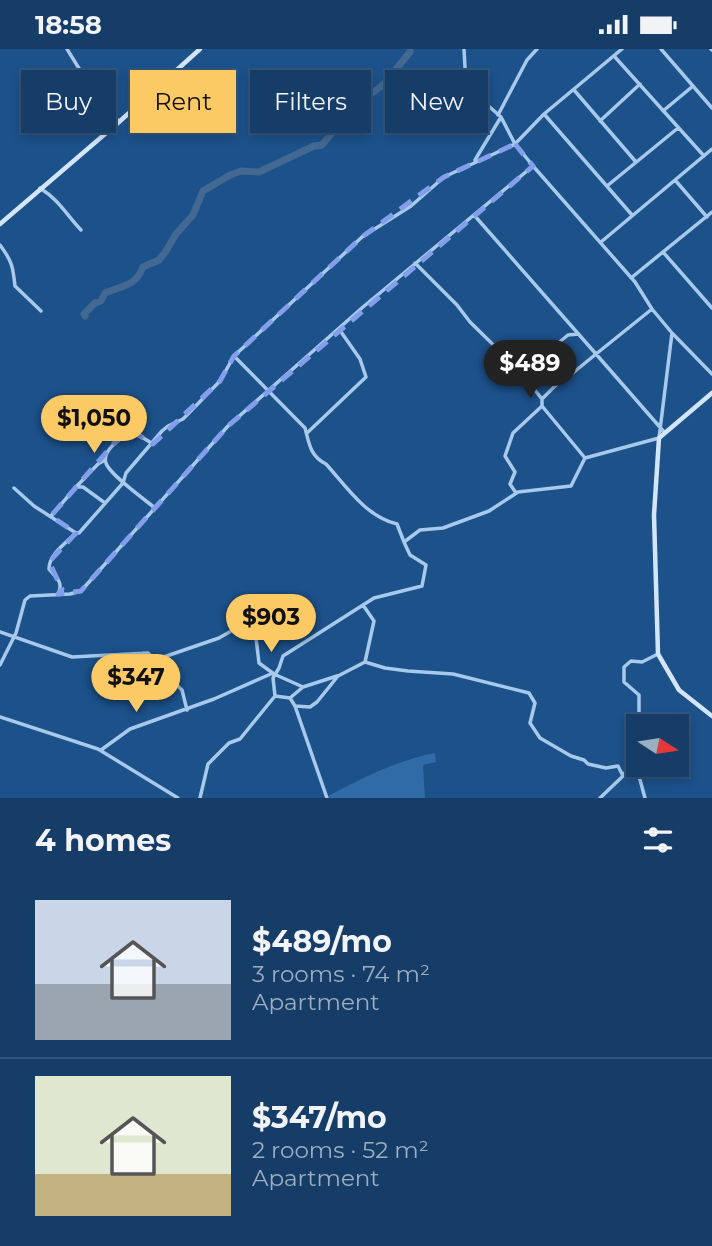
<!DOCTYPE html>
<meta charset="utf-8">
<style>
body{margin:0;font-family:Montserrat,sans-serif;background:#1e446e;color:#f1f3f6;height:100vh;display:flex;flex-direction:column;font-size:26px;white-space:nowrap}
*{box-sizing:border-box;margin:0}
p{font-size:23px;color:#9daec0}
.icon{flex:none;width:38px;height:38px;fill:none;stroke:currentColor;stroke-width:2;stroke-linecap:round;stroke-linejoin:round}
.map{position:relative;height:749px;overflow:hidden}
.panel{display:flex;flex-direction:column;background:#153d68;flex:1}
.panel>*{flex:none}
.top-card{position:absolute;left:21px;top:21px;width:670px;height:63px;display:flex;gap:14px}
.needle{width:46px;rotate:102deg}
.fabs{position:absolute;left:626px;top:665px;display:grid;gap:14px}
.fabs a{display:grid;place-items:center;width:63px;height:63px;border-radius:0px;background:#153d68;box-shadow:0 4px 10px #0003,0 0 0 2px #34567c;font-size:35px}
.price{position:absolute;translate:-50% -60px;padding:0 16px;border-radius:24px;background:#fcca65;color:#111;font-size:23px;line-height:46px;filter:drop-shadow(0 2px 4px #0008)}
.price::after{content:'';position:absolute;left:50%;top:42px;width:21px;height:16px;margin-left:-10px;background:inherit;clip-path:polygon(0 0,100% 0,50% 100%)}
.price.current{background:#222;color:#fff}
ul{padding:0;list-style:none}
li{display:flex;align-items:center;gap:21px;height:175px;padding:0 35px}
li+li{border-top:2px solid #34567c}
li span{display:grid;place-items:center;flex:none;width:196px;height:140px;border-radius:0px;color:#555}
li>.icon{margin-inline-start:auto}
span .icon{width:84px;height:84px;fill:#fffc;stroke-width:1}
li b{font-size:30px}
h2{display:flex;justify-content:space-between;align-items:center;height:84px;padding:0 35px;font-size:30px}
.chip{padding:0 24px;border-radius:0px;background:#153d68;box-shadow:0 4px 10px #0003,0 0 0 2px #34567c;font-size:24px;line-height:63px}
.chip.current{background:#fcca65;color:#111}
.status{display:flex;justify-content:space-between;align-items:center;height:49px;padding:0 35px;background:#153d68;direction:ltr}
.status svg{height:19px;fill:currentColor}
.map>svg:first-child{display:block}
.green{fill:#306ba8}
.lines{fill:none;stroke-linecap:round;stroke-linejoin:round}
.river{stroke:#436992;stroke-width:7}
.street{stroke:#a7c9ec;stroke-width:3.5}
.secondary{stroke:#d3e5f9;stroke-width:4.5}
.marked{fill:none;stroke:#839eea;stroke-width:5;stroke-dasharray:14 9;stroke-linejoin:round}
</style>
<div class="status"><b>18:58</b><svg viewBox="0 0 49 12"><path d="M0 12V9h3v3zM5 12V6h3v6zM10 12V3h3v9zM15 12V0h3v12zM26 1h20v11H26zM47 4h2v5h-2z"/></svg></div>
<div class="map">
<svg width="712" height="749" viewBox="0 0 712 749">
<rect width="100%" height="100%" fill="#1c518a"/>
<path class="green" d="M435,704L436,713L423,716L425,749H329L328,747C363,729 397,711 435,704Z"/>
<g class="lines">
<path class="river" d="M85,267L84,265L95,254L101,252L105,244C122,237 136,237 143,218L159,211L166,202L176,185L193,166L203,142L230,126L241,122L259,123L314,97L322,96L346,67L357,55L383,36L410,3V0"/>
<path class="street" d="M67,0L80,21L119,73
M464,0L466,37L501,68L515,95L533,117L635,233L652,260L672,284L712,325
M661,0L712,59
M711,0L712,1
M614,7L704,107
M574,41L636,113
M663,62L693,37
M544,65L632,166
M498,66L527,11L537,0
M600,72L640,35
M475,111L501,68
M675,131L707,168
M607,137L678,79
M40,139C60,152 65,164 81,181
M474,166L596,305L652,260
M601,193L712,100
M0,196C12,212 13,218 15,237L41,262
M663,203L712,259
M415,214L457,256L470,273L518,320L542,350
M631,229L712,163
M234,307L305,379C309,394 310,407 326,415C346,437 366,468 397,475L404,493
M522,324L568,286L578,285
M307,384L366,328L360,310L339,280
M153,395L132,382C123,388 101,401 106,414C109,425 144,450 155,459
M585,409L542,357V350L563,329L568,328L596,305L665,384
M76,438L98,415L105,411
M14,439L34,457L76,484
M516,444L510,435L515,423L505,407L513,384L542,357
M51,467L76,438H83L105,454
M58,545C64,533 56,529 49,520C49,505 66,494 76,484H79L123,434L126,424L162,382L168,377L183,370L220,332L234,307L362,188L411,157L444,128L515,95L544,65L622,0
M363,556L374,572L365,613L385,619L408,622L453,625L529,644L535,654L530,674L540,689L571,707L584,711L588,715L606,719L618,717L623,727
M0,583L72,608L148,604L155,611L219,589L240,577L256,589L259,614L274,625L303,638
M143,604L182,641L187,661
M0,616L16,584L25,551L30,547L70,545L81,542L228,377L363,258L533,117
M290,649L303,638L337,627
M295,657L310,658L317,653L338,627L365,613
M0,668L98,700L178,749
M639,677V646L624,633V618L631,612L642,613L658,605
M639,695L634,709L645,749
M101,701L130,680L214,650L273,624
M200,749L208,715L229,694L240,690L275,647
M327,749L295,657L290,649L275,647L273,629L279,619L283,607L374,549L422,537L426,516L410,506L404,493L420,481L443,479L489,462L518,443L571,437L585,409L659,389L672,284
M600,749L623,727L634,709"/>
<path class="secondary" d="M0,175L119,73L200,0
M712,344L659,389L654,466L658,605L679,641L712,667"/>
</g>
<path class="marked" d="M515,95L533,117L228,377L81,542L58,545L62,540L49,513L76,484L51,467L117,391L132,382L153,395L220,332L234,307L362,188L444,128Z"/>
</svg>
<div class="fabs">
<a><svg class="needle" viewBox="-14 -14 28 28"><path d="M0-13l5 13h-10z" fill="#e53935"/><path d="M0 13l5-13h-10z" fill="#9daec0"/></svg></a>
</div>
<b class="price current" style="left:530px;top:351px">$489</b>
<b class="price" style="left:94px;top:406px">$1,050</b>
<b class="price" style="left:271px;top:605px">$903</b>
<b class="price" style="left:136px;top:665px">$347</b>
<div class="top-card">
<a class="chip">Buy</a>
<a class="chip current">Rent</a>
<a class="chip">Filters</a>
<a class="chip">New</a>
</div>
</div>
<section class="panel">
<h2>4 homes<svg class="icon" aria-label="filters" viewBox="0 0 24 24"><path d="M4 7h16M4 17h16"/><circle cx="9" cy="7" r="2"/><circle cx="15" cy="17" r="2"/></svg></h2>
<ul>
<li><span style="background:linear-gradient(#c9d6e8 60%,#9aa5b1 0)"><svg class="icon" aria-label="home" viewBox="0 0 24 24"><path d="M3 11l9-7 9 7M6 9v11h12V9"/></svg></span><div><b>$489/mo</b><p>3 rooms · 74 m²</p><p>Apartment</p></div></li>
<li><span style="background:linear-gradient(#dfe7d0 70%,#c2b280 0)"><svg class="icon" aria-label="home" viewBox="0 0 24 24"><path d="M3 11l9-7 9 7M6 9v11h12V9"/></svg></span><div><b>$347/mo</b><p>2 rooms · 52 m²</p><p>Apartment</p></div></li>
</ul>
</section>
